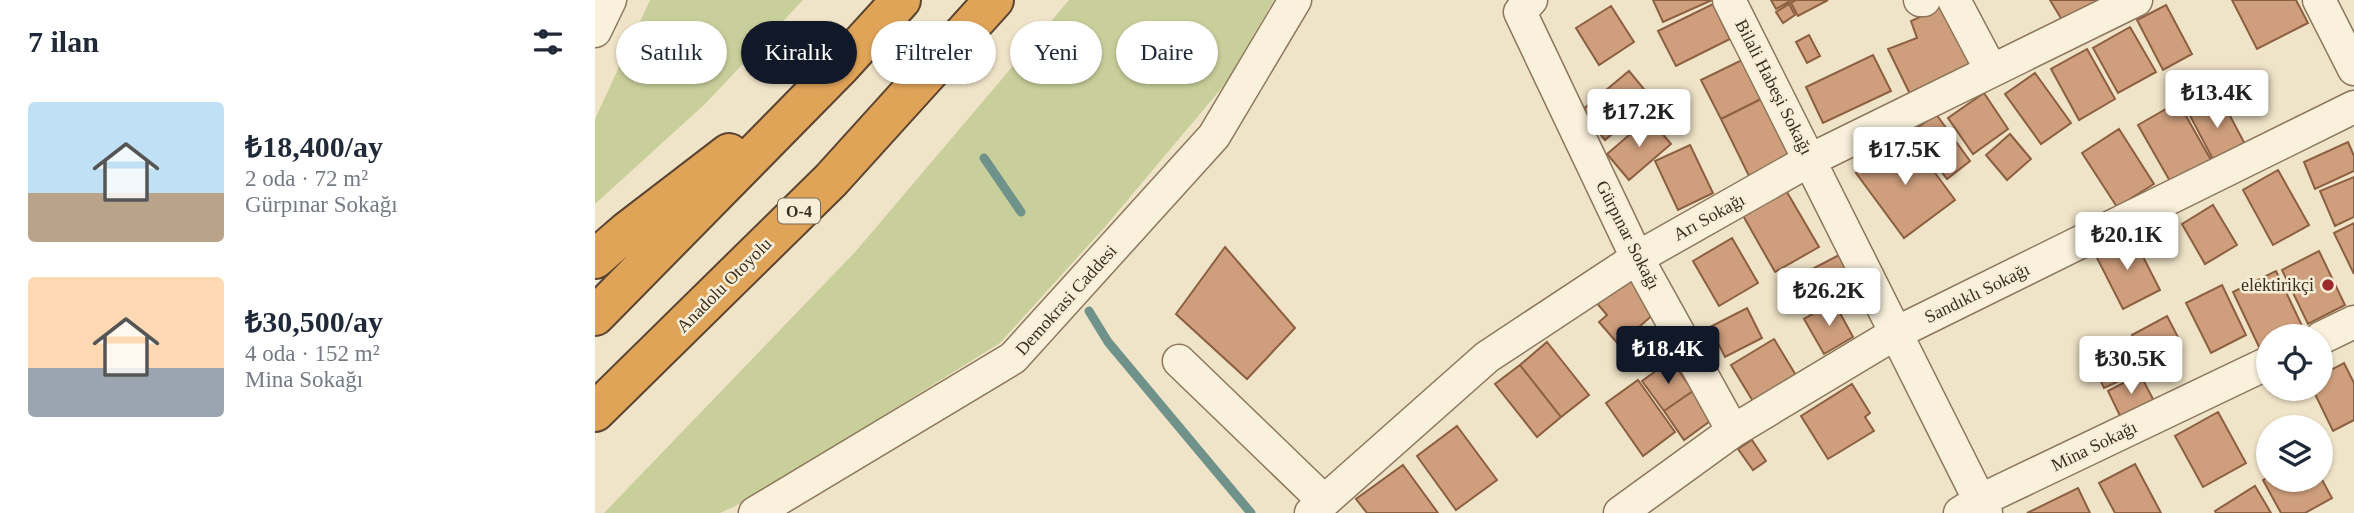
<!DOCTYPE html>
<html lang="tr">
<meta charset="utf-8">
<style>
body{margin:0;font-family:"Times New Roman",serif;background:#f2f2f3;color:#1f2937;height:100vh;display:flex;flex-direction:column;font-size:26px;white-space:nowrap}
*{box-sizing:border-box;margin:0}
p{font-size:23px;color:#747a83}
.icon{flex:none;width:38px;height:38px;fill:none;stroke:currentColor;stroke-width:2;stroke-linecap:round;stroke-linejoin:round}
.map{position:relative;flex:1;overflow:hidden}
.side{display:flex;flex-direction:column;background:#fff;width:595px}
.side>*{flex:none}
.top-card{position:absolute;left:21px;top:21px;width:665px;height:63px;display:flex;gap:14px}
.tools{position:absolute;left:1661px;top:324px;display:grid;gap:14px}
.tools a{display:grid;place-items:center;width:77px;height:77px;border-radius:50%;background:#fff;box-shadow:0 2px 5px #0004;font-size:35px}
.price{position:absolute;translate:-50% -60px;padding:0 16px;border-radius:7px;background:#fff;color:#222;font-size:23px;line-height:46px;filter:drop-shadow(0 2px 4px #0008)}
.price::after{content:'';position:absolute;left:50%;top:42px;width:21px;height:16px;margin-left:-10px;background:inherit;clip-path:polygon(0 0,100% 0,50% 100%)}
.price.on{background:#111827;color:#fff}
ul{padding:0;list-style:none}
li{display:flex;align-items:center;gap:21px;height:175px;padding:0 28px}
li span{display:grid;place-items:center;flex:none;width:196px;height:140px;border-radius:7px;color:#555}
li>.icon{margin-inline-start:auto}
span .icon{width:84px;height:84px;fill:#fffc;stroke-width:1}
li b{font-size:30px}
h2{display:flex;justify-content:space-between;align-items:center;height:84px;padding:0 28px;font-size:30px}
.tag{padding:0 24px;border-radius:32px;background:#fff;box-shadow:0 2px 5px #0004;font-size:24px;line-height:63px}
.tag.on{background:#111827;color:#fff}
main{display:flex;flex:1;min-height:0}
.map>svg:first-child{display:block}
.green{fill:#c9cf9b}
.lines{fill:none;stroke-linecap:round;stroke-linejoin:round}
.stream{stroke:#6f938a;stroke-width:9}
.building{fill:#cf9f7d;stroke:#8d5f41;stroke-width:2}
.minor-casing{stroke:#8d765c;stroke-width:35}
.highway-casing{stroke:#5b4430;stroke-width:42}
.minor{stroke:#faf1dc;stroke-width:32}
.highway{stroke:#e0a458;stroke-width:38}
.poi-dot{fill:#9e2a2b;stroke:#f7eed8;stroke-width:2.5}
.labels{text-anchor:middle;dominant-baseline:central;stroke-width:5;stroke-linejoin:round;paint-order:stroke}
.shield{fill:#f7eed8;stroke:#756857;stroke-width:2}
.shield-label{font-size:16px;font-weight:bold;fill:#3d2e20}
.street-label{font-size:18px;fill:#3d2e20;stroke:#f7eed8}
.poi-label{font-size:18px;fill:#3d2e20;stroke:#f7eed8;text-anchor:end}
</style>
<main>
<section class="side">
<h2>7 ilan<svg class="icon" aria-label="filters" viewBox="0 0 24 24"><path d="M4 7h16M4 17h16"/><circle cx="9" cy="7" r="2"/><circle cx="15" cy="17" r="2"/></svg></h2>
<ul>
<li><span style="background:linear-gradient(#bfe0f5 65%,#b9a48a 0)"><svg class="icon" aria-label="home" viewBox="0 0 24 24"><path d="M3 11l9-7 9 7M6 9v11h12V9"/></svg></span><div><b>₺18,400/ay</b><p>2 oda · 72 m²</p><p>Gürpınar Sokağı</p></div></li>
<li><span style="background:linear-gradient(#ffd9b3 65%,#9aa5b1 0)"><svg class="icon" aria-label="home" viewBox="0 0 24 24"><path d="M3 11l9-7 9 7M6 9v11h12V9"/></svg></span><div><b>₺30,500/ay</b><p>4 oda · 152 m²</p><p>Mina Sokağı</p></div></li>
</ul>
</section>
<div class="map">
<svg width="1759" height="513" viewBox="0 0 1759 513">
<rect width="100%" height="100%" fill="#f0e4c8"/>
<path class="green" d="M55,0H208L110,104L0,204V119Z
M474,0H679L630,84L509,228L405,343L153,500L125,513H9L261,251Z"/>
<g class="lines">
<path class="stream" d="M389,158L426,212
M494,311L513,342L656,513"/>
</g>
<path class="building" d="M1058,0H1117L1068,22Z
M1176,0H1197L1181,9Z
M1201,0H1233L1203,16L1196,3Z
M1455,0H1512L1470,25Z
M1637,0H1701L1713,23L1662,49Z
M1118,4L1135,39L1081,66L1063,31Z
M1194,4L1200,15L1188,23L1181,12Z
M1350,5L1378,65L1317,98L1293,49L1322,38L1316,21Z
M1571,5L1597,54L1568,70L1542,20Z
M1016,6L1039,42L1004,65L981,28Z
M1535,27L1561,72L1523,93L1498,48Z
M1214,35L1225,56L1212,63L1201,42Z
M1492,49L1520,99L1484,120L1456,69Z
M1278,55L1296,91L1228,123L1211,87Z
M1153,57L1172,96L1126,119L1106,80Z
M1034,71L1058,100L1010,140L986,111Z
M1440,73L1476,123L1446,144L1410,94Z
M1389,93L1413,129L1378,154L1353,118Z
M1624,95L1652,148L1621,165L1593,112Z
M1172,96L1200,153L1154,176L1126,119Z
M1583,102L1616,160L1576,183L1543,125Z
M1341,114L1375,161L1352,179L1317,132Z
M1054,118L1076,144L1034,180L1012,154Z
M1524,129L1559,184L1522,207L1487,153Z
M1415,134L1436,159L1412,180L1391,155Z
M1312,135L1360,200L1309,238L1261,173Z
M1753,142L1759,156V171L1720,189L1709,162Z
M1095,145L1118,193L1083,210L1060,161Z
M1683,170L1714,225L1678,245L1648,190Z
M1759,177V217L1740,226L1725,191Z
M1189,187L1224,247L1180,272L1146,212Z
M1618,205L1642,245L1610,264L1587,224Z
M1759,223V274L1739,233Z
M1537,235L1565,290L1528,309L1500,254Z
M1137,238L1163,283L1124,306L1098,261Z
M630,247L700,328L652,379L581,314Z
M1724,251L1750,305L1713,324L1687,270Z
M1244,255L1263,291L1214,312L1200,278Z
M1681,271L1709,330L1697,336H1673V347L1666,351L1638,292Z
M1031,274L1062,311L1024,345L1004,322L1012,315L1000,301Z
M1627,285L1651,335L1616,353L1591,303Z
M1239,302L1258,337L1229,354L1209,319Z
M1152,308L1167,338L1130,357L1115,327Z
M1572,316L1585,341L1550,360L1537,335Z
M1179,339L1202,377L1159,403L1136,365Z
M952,342L994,395L966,417L925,365Z
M1531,351L1542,373L1509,388L1499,367Z
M1076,360L1098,391L1069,411L1047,381Z
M1749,363L1759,383V420L1738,431L1717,388H1726V375Z
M925,365L966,417L942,437L900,384Z
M1545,374L1559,401L1526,418L1513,391Z
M1043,380L1080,432L1048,456L1011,403Z
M1257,384L1275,413L1270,417L1279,431L1233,459L1206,416Z
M1098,391L1118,419L1089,440L1069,411Z
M1623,412L1651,463L1608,487L1580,436Z
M862,426L902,480L861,510L822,456Z
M1157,440L1171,461L1158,470L1143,449Z
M1540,464L1566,513H1520L1504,483Z
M808,465L843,513H772L761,499Z
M1673,477V480L1726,478L1737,498L1710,513H1686L1668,480Z
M1660,486L1676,513H1621L1620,511Z
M1483,488L1495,513H1432Z"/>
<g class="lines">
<g class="minor-casing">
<path id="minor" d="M936,0L925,12L1042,258L1138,431
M1134,0L1391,513
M1325,0H1329
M1359,0L1396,70
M1724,0L1759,69
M0,31L15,0
M1726,338L1759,322
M584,361L729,501
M160,513L418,358L619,136L700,0
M716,513L892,357L1042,258L1215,160L1541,0
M1025,513L1138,431L1301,333L1759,107
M1365,513L1384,501L1673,363"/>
</g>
<g class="highway-casing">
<path id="highway" d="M0,259L31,232L134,153
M0,316L244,68L306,0
M0,412L236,180L399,0"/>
</g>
<use href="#minor" class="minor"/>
<use href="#highway" class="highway"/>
</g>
<circle class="poi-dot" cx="1733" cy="285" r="7"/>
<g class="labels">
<rect class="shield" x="183" y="198.5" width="42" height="25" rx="5"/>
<g class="shield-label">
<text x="204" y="211">O-4</text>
</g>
<g class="street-label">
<text transform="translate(1179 87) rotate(63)">Bilali Habeşi Sokağı</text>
<text transform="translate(1114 217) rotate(-29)">Arı Sokağı</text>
<text transform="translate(1033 235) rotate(63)">Gürpınar Sokağı</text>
<text transform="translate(129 285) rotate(-45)">Anadolu Otoyolu</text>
<text transform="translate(1382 293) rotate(-26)">Sandıklı Sokağı</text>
<text transform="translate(471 300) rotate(-48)">Demokrasi Caddesi</text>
<text transform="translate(1499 446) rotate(-26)">Mina Sokağı</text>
</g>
<g class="poi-label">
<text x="1719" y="285">elektirikçi</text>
</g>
</g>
</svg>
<div class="tools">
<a><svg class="icon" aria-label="locate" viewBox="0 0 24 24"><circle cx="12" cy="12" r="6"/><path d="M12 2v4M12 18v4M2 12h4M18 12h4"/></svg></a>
<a><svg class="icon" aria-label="layers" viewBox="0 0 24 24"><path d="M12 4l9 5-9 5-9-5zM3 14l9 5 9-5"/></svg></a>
</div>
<b class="price" style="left:1622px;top:130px">₺13.4K</b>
<b class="price" style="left:1044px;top:149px">₺17.2K</b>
<b class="price" style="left:1310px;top:187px">₺17.5K</b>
<b class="price" style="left:1532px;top:272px">₺20.1K</b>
<b class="price" style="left:1234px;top:328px">₺26.2K</b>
<b class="price on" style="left:1073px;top:386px">₺18.4K</b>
<b class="price" style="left:1536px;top:396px">₺30.5K</b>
<div class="top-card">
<a class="tag">Satılık</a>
<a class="tag on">Kiralık</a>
<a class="tag">Filtreler</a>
<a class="tag">Yeni</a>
<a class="tag">Daire</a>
</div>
</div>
</main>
